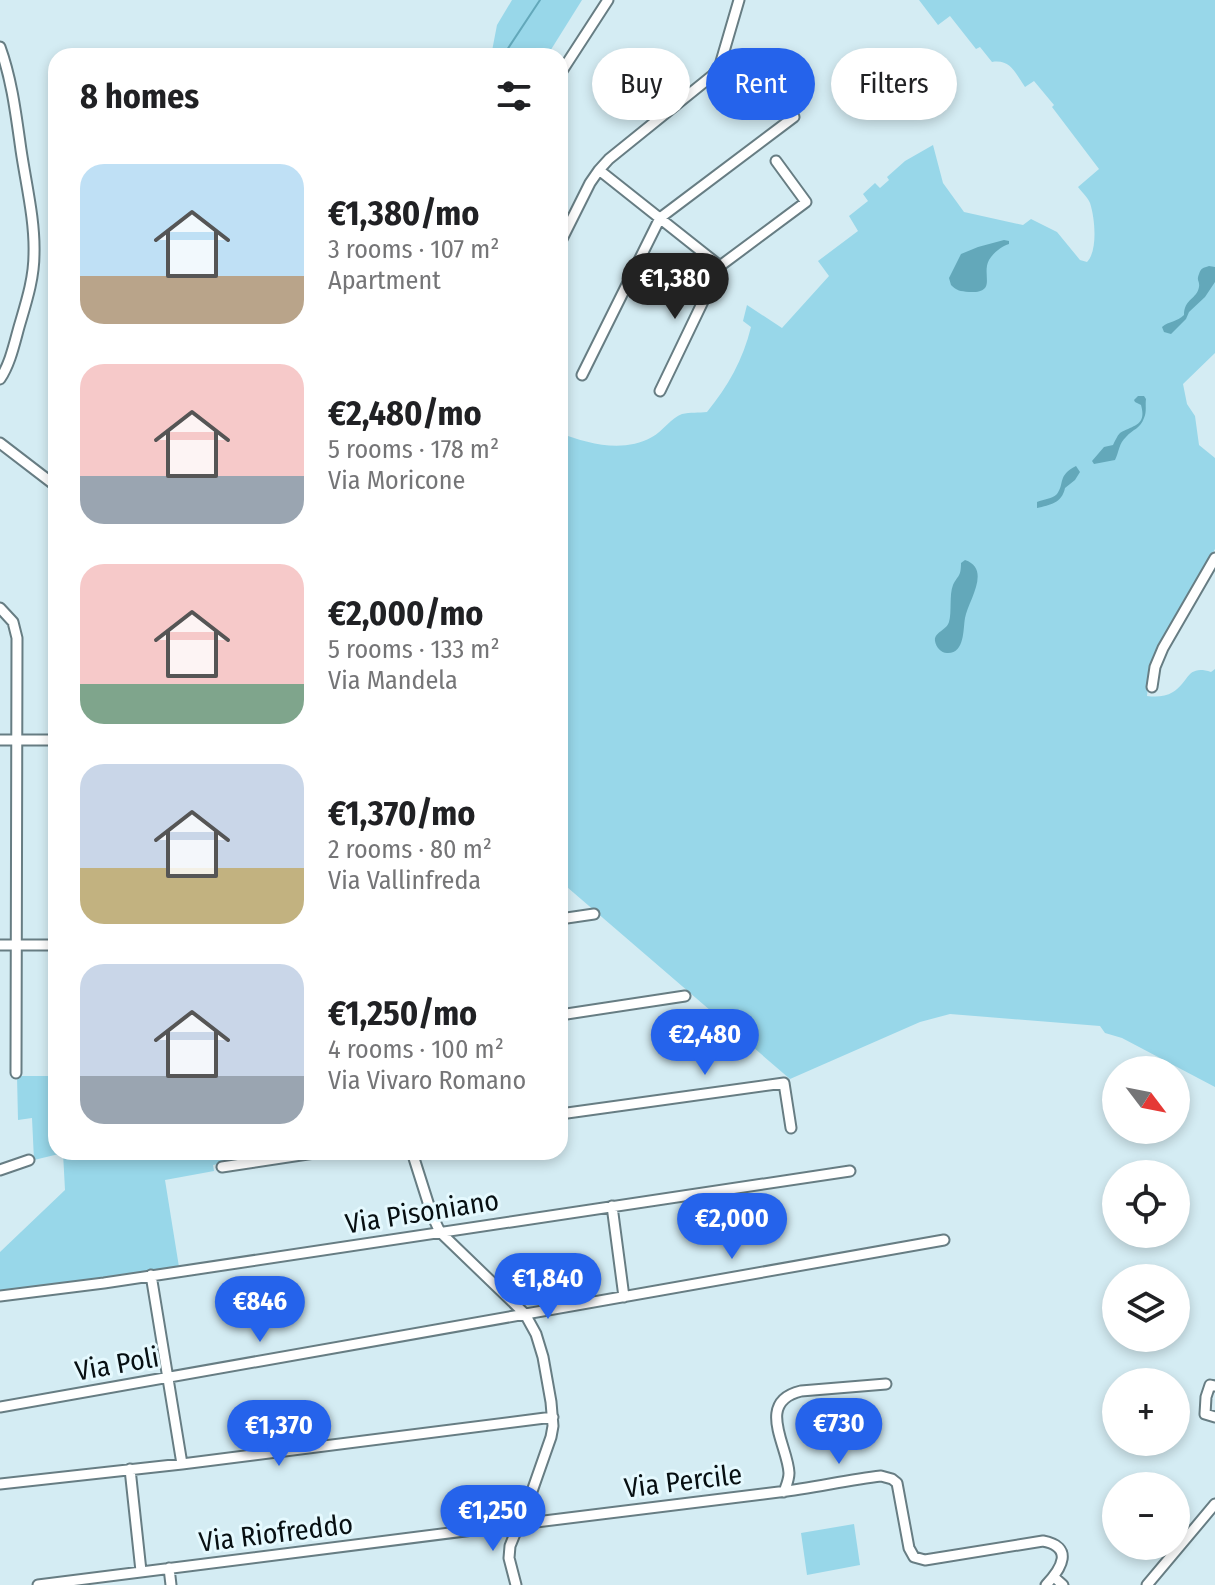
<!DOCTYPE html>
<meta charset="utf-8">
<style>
body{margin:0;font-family:"Fira Sans Condensed",sans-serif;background:#f6f6f6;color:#202124;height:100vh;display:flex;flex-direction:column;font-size:30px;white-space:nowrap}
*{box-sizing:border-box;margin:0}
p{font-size:26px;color:#757577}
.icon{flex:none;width:44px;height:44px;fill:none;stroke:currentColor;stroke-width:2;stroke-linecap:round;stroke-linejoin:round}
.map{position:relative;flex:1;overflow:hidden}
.drawer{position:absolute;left:48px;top:48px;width:520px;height:1112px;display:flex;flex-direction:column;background:#fff;border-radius:24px;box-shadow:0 4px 12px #0003}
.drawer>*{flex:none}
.top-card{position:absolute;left:592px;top:48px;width:502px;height:72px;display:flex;gap:16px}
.needle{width:52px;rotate:122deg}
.controls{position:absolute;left:1102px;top:1056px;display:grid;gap:16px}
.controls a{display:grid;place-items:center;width:88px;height:88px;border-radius:50%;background:#fff;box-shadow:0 4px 12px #0003;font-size:40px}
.price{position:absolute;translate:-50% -68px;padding:0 18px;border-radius:28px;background:#2563eb;color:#fff;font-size:26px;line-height:52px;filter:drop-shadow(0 2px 4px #0008)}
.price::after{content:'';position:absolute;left:50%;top:48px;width:24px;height:18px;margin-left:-12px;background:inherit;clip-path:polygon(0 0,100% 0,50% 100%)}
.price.current{background:#222;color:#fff}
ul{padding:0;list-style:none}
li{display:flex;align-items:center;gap:24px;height:200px;padding:0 32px}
li span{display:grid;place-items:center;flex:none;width:224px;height:160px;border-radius:24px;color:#555}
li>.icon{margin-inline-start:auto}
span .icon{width:96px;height:96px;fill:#fffc;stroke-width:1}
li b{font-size:34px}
h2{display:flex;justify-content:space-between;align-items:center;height:96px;padding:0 32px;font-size:34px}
.tag{padding:0 28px;border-radius:36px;background:#fff;box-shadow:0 4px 12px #0003;font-size:28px;line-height:72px}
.tag.current{background:#2563eb;color:#fff}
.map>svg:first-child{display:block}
.green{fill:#98d7e9}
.water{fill:#63a8ba}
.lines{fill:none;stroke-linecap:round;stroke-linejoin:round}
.stream{stroke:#63a8ba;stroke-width:2}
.minor-casing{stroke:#677d83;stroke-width:13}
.minor{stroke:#fff;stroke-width:9}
.labels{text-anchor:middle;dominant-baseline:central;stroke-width:6;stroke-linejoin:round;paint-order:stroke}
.street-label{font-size:28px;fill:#070f12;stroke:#e5f9fe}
</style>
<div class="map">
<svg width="1215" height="1585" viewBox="0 0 1215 1585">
<rect width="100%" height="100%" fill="#d4ecf3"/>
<path class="green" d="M512,0H582L547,56H491L497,25Z
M919,0H1215V353L1183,384L1187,404L1195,416L1199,445L1215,458V549L1162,645L1150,669L1147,696C1156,697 1165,697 1173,692C1189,683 1186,664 1211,672L1215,669V1087L1122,1038L1105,1033L1100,1026L950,1014L920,1022L790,1079L560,881V433C588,444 624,453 652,437C662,432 672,417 682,414C690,412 699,413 707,412C728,386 743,360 751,327L743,321L747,305L782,328L829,276L818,261L858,231L849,216L868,201L863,194L875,183L880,188L889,180L887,177L905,161L933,145L943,183L964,212L1023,225L1031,219L1057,232L1080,260L1087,262C1098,251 1095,218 1090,203C1088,198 1082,192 1078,187L1099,169L1052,107L1054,105L1034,81L1025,87C1015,73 1011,59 992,62L980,47L976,49L950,16L938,25Z
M17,1076H55L56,1152H228L229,1162L213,1165L214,1171L165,1180L179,1267L0,1292V1252L65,1190L63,1153L34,1160L32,1118L18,1120Z
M854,1524L860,1565L807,1575L801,1533Z"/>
<path class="water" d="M1004,240L1009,241V244C1002,246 993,253 989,260C981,275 998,293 969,292C960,291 957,291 951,285L949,278L961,254L978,247Z
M1209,266L1215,267V282L1205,297L1189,312L1186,319L1171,334L1164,332L1162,327C1169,321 1177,322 1184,315C1184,299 1197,299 1199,287C1200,280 1196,282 1199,274C1201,268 1203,268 1209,266Z
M1138,396H1144L1146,399C1145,406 1147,411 1144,418C1140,429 1133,429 1126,437C1119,443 1119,452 1115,460L1094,464L1092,461L1104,447L1113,445C1115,441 1117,436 1120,433C1133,425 1147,426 1141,405L1135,402L1134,400Z
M1076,466L1080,472L1075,480L1065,488C1062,503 1050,505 1037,508V502C1044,499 1052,499 1057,494C1065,483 1057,476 1076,466Z
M965,560C992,569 968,601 965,618C963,629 965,654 947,653C941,653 936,647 935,641C934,632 946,631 949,622C952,612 949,595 953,585C958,575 961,577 961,563Z"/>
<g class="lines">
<path class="stream" d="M503,56L540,0"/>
<g class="minor-casing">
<path id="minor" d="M739,0L720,65L713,75L609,159L599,170L720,266L806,202L776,161
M0,47C12,80 16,115 21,150C26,184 35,220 34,254C34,279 26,303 19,327C14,345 10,364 0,379
M560,74L608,0
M560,243L590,183L599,170
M582,375L660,218L794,117
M660,391L720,266
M0,443L56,486
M0,608L13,622L17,638L16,1073
M1152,687L1155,667L1163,648L1215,558
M0,740H56
M560,919L594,914
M0,945H56
M560,1015L685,996
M560,1114L784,1083L791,1128
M412,1152L432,1215L440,1232L525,1314L536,1334L543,1357L551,1402L553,1426L551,1437L530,1497L510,1546L509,1558L516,1585
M222,1167L321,1152
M0,1170L29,1160
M612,1206L624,1297
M151,1275L182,1464
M0,1296L104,1283L850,1171
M1215,1386L1210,1385L1206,1397L1205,1414L1215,1417
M0,1407L944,1240
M130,1469L141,1571
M0,1484L182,1464L553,1417
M784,1492C786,1486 789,1480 789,1473C788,1446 755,1402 801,1391L886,1384
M169,1568L171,1585
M1054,1577L1063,1585
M38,1585C285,1552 532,1523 779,1492C813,1488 847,1480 881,1476L892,1479L897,1483L909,1548L914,1557L925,1560L1043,1541C1074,1547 1062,1568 1046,1585
M1147,1585L1215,1504"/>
</g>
<use href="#minor" class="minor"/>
</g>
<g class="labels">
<g class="street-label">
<text transform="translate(422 1212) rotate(-9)">Via Pisoniano</text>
<text transform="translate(117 1364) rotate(-10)">Via Poli</text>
<text transform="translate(683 1481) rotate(-7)">Via Percile</text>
<text transform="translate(276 1533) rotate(-7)">Via Riofreddo</text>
</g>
</g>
</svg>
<div class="controls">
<a><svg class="needle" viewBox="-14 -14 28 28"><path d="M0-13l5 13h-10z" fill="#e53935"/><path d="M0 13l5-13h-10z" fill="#757577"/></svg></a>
<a><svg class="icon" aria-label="locate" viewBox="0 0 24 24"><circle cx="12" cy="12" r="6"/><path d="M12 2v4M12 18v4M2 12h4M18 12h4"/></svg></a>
<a><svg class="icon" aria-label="layers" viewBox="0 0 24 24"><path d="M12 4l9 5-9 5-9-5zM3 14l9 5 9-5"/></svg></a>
<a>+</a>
<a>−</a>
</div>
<b class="price current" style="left:675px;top:321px">€1,380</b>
<b class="price" style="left:705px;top:1077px">€2,480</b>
<b class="price" style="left:732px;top:1261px">€2,000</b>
<b class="price" style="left:548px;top:1321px">€1,840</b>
<b class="price" style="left:260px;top:1344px">€846</b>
<b class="price" style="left:839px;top:1466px">€730</b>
<b class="price" style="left:279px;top:1468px">€1,370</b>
<b class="price" style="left:493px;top:1553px">€1,250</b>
<div class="top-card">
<a class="tag">Buy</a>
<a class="tag current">Rent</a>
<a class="tag">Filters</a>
</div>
<section class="drawer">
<h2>8 homes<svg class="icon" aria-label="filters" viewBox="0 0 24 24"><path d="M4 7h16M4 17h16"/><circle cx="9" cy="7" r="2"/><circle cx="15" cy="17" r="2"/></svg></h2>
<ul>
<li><span style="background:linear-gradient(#bfe0f5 70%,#b9a48a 0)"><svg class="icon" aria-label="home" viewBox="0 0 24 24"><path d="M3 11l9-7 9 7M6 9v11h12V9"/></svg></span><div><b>€1,380/mo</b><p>3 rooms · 107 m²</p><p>Apartment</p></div></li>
<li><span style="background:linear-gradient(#f6c9c9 70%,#9aa5b1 0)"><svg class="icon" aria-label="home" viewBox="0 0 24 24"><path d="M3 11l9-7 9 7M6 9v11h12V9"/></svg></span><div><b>€2,480/mo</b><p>5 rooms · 178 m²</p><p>Via Moricone</p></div></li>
<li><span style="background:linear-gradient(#f6c9c9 75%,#7fa58c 0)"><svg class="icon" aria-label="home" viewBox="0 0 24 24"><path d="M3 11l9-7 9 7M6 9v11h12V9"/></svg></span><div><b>€2,000/mo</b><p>5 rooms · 133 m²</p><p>Via Mandela</p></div></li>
<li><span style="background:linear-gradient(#c9d6e8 65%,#c2b280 0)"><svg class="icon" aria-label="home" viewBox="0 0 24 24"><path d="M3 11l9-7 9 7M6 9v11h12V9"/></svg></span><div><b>€1,370/mo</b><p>2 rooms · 80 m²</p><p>Via Vallinfreda</p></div></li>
<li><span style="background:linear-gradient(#c9d6e8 70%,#9aa5b1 0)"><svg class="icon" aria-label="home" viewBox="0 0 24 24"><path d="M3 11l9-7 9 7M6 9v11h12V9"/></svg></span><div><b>€1,250/mo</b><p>4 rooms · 100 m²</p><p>Via Vivaro Romano</p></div></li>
</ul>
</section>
</div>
